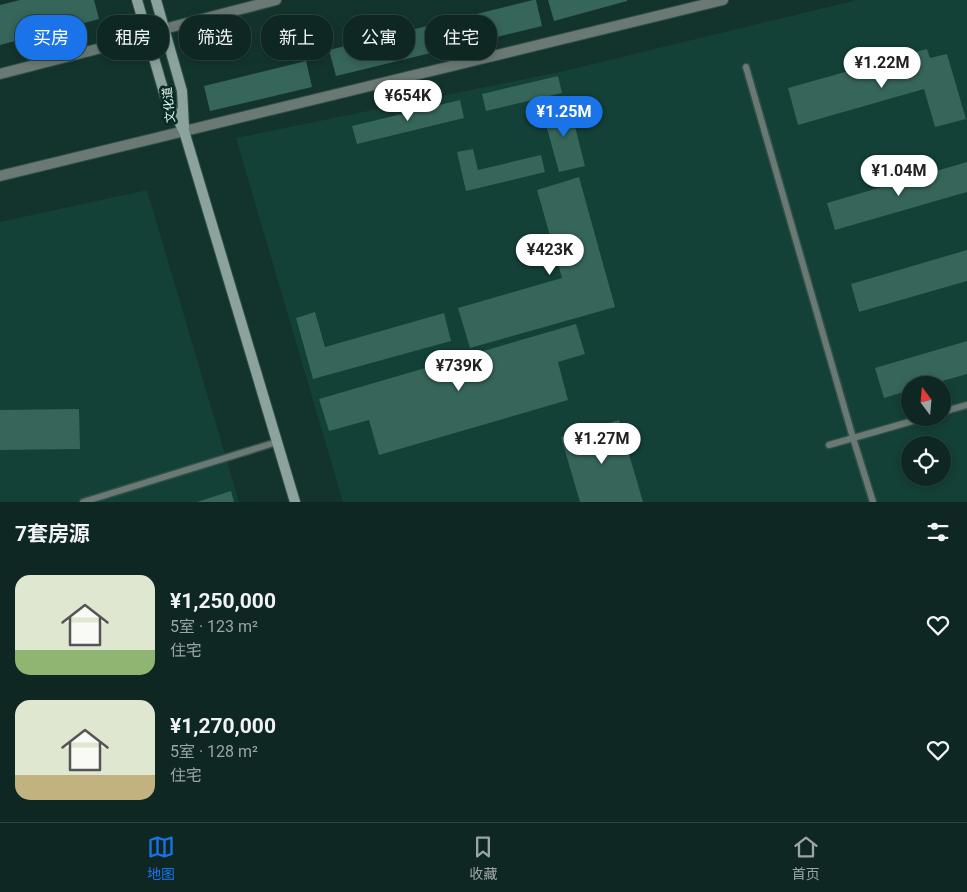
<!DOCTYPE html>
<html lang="zh">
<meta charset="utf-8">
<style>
body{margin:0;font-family:Roboto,"Noto Sans SC",sans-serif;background:#1c332f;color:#f1f3f6;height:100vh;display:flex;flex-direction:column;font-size:19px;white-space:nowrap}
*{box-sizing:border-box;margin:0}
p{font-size:16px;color:#9ba5a5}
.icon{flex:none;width:28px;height:28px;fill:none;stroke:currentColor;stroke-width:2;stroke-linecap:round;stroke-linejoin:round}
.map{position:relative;height:502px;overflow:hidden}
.side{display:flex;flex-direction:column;background:#0e2722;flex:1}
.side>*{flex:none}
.guide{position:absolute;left:15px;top:15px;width:500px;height:45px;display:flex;gap:10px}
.needle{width:32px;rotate:344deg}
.buttons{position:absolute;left:901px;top:376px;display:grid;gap:10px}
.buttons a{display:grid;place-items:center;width:50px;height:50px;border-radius:50%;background:#0e2722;box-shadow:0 2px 8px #0003,0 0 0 1px #2e4440;font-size:25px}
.price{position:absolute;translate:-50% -42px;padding:0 11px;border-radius:18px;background:#fff;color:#222;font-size:16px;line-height:32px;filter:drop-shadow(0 1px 2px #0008)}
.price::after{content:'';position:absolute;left:50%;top:30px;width:15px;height:11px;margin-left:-8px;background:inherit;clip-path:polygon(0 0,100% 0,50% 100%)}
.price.on{background:#1a73e8;color:#fff}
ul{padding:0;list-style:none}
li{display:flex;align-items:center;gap:15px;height:125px;padding:0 15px}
li span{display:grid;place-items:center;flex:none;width:140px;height:100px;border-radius:15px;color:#555}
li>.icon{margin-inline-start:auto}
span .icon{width:60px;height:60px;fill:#fffc;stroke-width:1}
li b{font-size:21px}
h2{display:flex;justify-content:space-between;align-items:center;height:60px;padding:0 15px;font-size:21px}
.chip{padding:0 18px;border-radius:20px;background:#0e2722;box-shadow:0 2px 8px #0003,0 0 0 1px #2e4440;font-size:18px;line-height:45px}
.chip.on{background:#1a73e8;color:#fff}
.tabs{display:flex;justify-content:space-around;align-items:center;height:70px;border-top:1px solid #2e4440;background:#0e2722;font-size:14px;color:#9ba5a5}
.tabs a{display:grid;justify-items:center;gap:2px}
.tabs .on{color:#1a73e8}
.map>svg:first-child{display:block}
.built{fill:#134037;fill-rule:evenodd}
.building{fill:#366559}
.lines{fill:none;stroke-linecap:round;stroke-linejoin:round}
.lane-casing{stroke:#315049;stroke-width:9}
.street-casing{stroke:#315049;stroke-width:12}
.secondary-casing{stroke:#315049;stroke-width:12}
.lane{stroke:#6a7974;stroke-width:6}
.street{stroke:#6a7974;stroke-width:10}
.secondary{stroke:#8ca39d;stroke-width:10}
.labels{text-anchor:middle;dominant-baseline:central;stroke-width:5;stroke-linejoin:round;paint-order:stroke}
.street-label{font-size:12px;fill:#e6f9f3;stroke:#082a23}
</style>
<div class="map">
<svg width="967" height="502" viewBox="0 0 967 502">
<rect width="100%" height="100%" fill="#13342d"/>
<path class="built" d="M857,0H967V502H343L236,138L564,71ZM910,385H942V418H910ZM910,445H942V478H910Z
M147,190L239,502H0V222Z"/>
<path class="building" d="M20,0H94L99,19L0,45V5Z
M533,0H536L542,26L336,76L329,50Z
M548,0H627V1L554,21Z
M927,49L930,58L947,54L966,119L935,127L924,89L798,125L788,88Z
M306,61L312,87L210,111L204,86Z
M558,76L562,93L486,111L482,94Z
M460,100L464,118L357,144L352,126Z
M569,103L585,166L559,172L542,110Z
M473,149L478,170L541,155L545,172L466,191L457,152Z
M967,162V192L835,230L827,203Z
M579,177L615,307L470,348L458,308L562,278L537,190Z
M967,250V281L859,312L851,284Z
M315,312L325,347L444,313L451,341L313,379L296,318Z
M576,324L585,354L558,362L568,400L379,455L369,420L329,431L319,399Z
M967,341V374L928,385H910V390L884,398L875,368Z
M79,409L80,449L0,450V410Z
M619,420L643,502H580L561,437Z
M231,491L234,502H197Z"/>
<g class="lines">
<g class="lane-casing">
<path id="lane" d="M746,67L853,438L873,502
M942,412L967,405
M829,445L923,418
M83,502L277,442"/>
</g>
<g class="street-casing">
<path id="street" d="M164,29L276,0
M0,74L148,36
M0,176L723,0"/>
</g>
<g class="secondary-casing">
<path id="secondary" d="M137,0L165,96L184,131L295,502
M156,0L182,91L184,127"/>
</g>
<use href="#lane" class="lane"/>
<use href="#street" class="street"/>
<use href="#secondary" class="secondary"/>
</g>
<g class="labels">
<g class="street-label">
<text transform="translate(169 105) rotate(-96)">文化道</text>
</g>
</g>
</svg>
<div class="buttons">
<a><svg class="needle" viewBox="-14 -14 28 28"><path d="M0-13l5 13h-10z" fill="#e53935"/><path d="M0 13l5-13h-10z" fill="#9ba5a5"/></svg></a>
<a><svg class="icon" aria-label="locate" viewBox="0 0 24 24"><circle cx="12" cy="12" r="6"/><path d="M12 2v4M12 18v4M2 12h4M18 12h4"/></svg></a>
</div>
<b class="price" style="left:882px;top:89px">¥1.22M</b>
<b class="price" style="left:408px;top:122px">¥654K</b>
<b class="price on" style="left:564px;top:138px">¥1.25M</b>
<b class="price" style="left:899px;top:197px">¥1.04M</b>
<b class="price" style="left:550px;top:276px">¥423K</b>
<b class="price" style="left:459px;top:392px">¥739K</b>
<b class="price" style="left:602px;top:465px">¥1.27M</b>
<div class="guide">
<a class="chip on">买房</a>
<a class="chip">租房</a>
<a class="chip">筛选</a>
<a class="chip">新上</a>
<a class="chip">公寓</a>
<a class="chip">住宅</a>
</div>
</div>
<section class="side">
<h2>7套房源<svg class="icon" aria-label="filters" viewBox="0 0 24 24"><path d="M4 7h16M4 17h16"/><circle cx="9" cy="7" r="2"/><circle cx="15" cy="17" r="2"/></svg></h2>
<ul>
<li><span style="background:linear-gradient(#dfe7d0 75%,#8fb573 0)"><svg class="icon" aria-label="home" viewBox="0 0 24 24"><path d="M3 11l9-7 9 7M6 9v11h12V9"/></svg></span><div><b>¥1,250,000</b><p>5室 · 123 m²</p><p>住宅</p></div><svg class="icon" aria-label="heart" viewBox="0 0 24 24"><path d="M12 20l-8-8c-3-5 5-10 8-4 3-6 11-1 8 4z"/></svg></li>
<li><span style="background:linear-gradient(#dfe7d0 75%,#c2b280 0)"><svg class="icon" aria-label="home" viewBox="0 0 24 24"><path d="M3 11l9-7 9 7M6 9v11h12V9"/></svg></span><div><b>¥1,270,000</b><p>5室 · 128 m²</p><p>住宅</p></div><svg class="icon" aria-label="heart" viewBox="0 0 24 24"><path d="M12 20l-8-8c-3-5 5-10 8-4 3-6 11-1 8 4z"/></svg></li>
</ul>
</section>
<nav class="tabs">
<a class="on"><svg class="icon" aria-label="map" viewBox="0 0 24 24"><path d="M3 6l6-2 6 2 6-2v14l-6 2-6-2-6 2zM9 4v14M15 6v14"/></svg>地图</a>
<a><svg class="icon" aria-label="saved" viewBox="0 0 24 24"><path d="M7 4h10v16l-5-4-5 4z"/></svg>收藏</a>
<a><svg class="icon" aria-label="home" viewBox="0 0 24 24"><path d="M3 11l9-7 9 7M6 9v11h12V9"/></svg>首页</a>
</nav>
